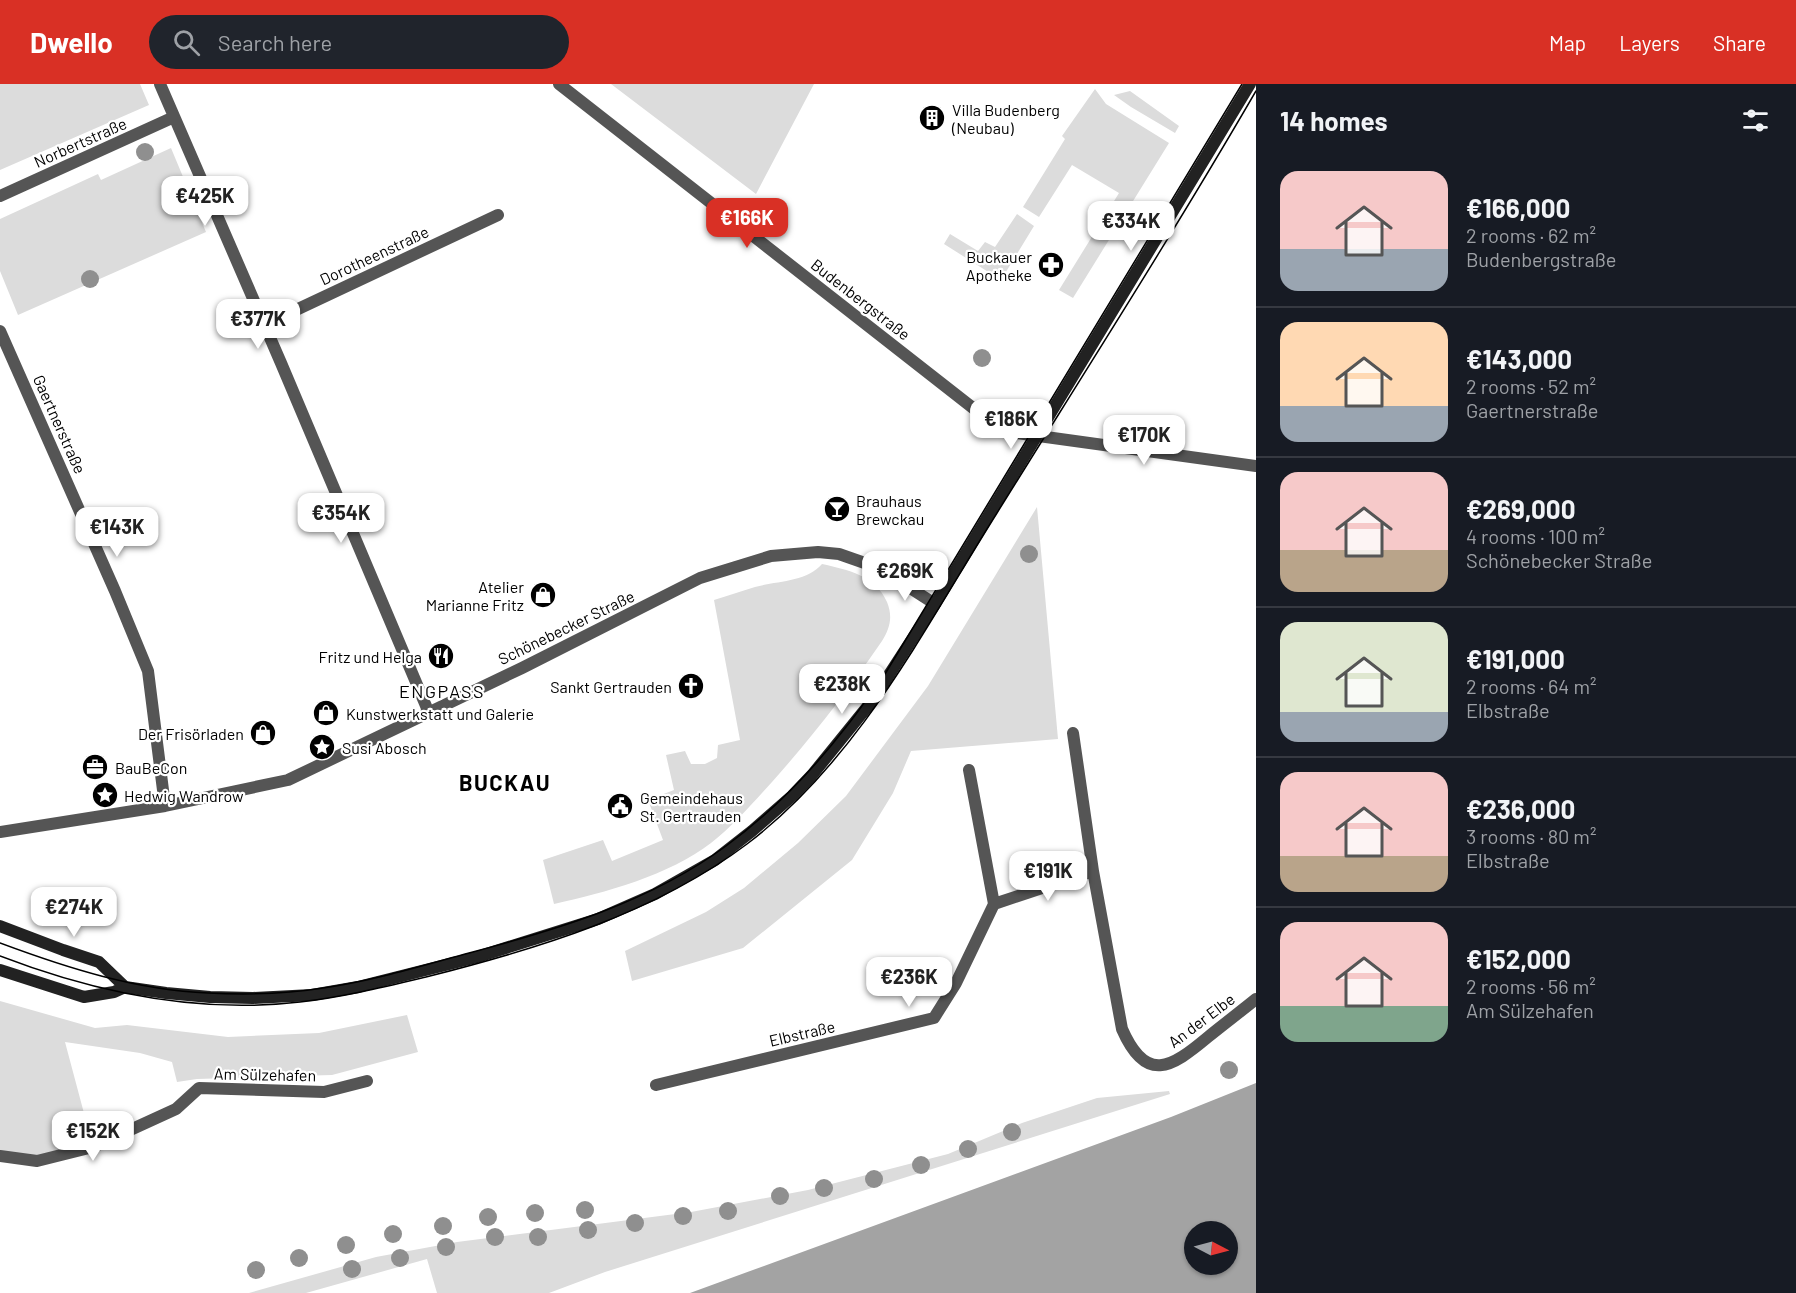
<!DOCTYPE html>
<meta charset="utf-8">
<style>
body{margin:0;font-family:Barlow,sans-serif;background:#20242c;color:#f1f3f6;height:100vh;display:flex;flex-direction:column;font-size:22px;white-space:nowrap}
*{box-sizing:border-box;margin:0}
p{font-size:20px;color:#9ea1a6}
.icon{flex:none;width:33px;height:33px;fill:none;stroke:currentColor;stroke-width:2;stroke-linecap:round;stroke-linejoin:round}
.map{position:relative;flex:1;overflow:hidden}
.panel{display:flex;flex-direction:column;background:#171b24;width:540px}
.panel>*{flex:none}
.needle{width:39px;rotate:96deg}
.fabs{position:absolute;left:1184px;top:1137px;display:grid;gap:12px}
.fabs a{display:grid;place-items:center;width:54px;height:54px;border-radius:50%;background:#171b24;box-shadow:0 2px 4px #0004;font-size:30px}
.price{position:absolute;translate:-50% -51px;padding:0 14px;border-radius:12px;background:#fff;color:#222;font-size:20px;line-height:39px;filter:drop-shadow(0 2px 3px #0008)}
.price::after{content:'';position:absolute;left:50%;top:36px;width:18px;height:14px;margin-left:-9px;background:inherit;clip-path:polygon(0 0,100% 0,50% 100%)}
.price.active{background:#d93025;color:#fff}
ul{padding:0;list-style:none}
li{display:flex;align-items:center;gap:18px;height:150px;padding:0 24px}
li+li{border-top:2px solid #363941}
li span{display:grid;place-items:center;flex:none;width:168px;height:120px;border-radius:18px;color:#555}
li>.icon{margin-inline-start:auto}
span .icon{width:72px;height:72px;fill:#fffc;stroke-width:1}
li b{font-size:26px}
h2{display:flex;justify-content:space-between;align-items:center;height:72px;padding:0 24px;font-size:26px}
header{display:flex;align-items:center;gap:36px;box-sizing:border-box;height:84px;padding:0 30px;background:#d93025;color:#fff}
header strong{font-size:28px}
nav{display:flex;gap:33px;margin-inline-start:auto;font-size:21px}
.search{width:420px;height:54px;background:#20242c;display:flex;align-items:center;gap:15px;box-sizing:border-box;padding:0 21px;border-radius:33px;color:#9ea1a6;font-size:22px}
main{display:flex;flex:1;min-height:0}
.map>svg:first-child{display:block}
.green{fill:#dcdcdc}
.water{fill:#a3a3a3;fill-rule:evenodd}
.lines{fill:none;stroke-linecap:round;stroke-linejoin:round}
.street{stroke:#555;stroke-width:12}
.secondary{stroke:#222;stroke-width:12}
.tram{stroke:#000;stroke-width:1.5}
.tree{fill:#8f8f8f}
.labels{text-anchor:middle;dominant-baseline:central;stroke-width:4.5;stroke-linejoin:round;paint-order:stroke}
.poi-label{font-size:16px;fill:#000;stroke:#fff;text-anchor:start}
.street-label{font-size:16px;fill:#000;stroke:#fff}
.neighbourhood-label{font-size:18px;letter-spacing:1.5px;fill:#000;stroke:#fff}
.district-label{font-size:22px;font-weight:bold;letter-spacing:1.5px;fill:#000;stroke:#fff}
</style>
<header>
<strong>Dwello</strong>
<div class="search"><svg class="icon" aria-label="search" viewBox="0 0 24 24"><circle cx="10" cy="10" r="6"/><path d="M15 15l6 6"/></svg>Search here</div>
<nav><a>Map</a><a>Layers</a><a>Share</a></nav>
</header>
<main>
<div class="map">
<svg width="1256" height="1209" viewBox="0 0 1256 1209">
<rect width="100%" height="100%" fill="#fff"/>
<path class="green" d="M0,0H140L149,21L0,86Z
M611,0H814L756,110Z
M1095,5L1106,20L1169,59L1073,214L1059,206L1119,109L1072,81L1039,133L1023,123L1065,55L1062,52Z
M1130,7L1179,42L1175,49L1131,23L1114,11Z
M171,64L206,148L18,231L0,187V135L98,90L101,96Z
M1017,130L1034,142L1001,196L944,160L950,150L978,167L985,158L995,163Z
M1037,423L1058,655L911,667L893,709L852,776L743,864L632,897L625,867L706,828L744,804L798,759L846,712L928,602Z
M822,480C848,486 875,491 887,518C893,533 890,544 882,557C848,607 812,653 772,698C753,719 733,742 711,759C670,791 604,809 554,820L543,776L603,756L612,777L663,756L648,716L674,706L666,671L685,667L691,680H705L717,674L718,661L740,656L714,516C728,512 741,507 755,503C776,497 807,498 822,480Z
M0,917L95,944L127,941L228,953L319,949L407,931L418,968L332,991L197,995L177,998L172,978L140,969L65,958L93,1063L37,1077L0,1072Z
M1169,1007L1170,1010L605,1188L549,1209H437L427,1175L306,1209H249L376,1173L457,1158L691,1128L808,1106L948,1070L1022,1039L1097,1014Z"/>
<path class="water" d="M1256,999V1209H690L1171,1033ZM1194,1148H1227V1180H1194Z"/>
<g class="lines">
<path class="street" d="M160,0L281,279L429,629
M559,0L996,342L1017,349L1256,382
M0,112L174,33
M264,241L498,131
M0,247L115,507L148,587L165,722
M1073,649L1093,787L1122,945C1146,1000 1171,984 1208,953C1224,940 1240,928 1256,915
M0,748L165,722L288,696L522,584L700,494L771,472L818,468L839,470L879,484L935,520
M994,820L1093,787
M656,1001L934,934L956,899L994,820L969,686
M0,1072L37,1077L93,1063L176,1025L199,1004L324,1008L367,997"/>
<path class="secondary" d="M0,842L63,866L99,878L125,903
M0,886L84,913L114,908L125,903L166,909L210,913L253,914L312,911L358,903L477,873L598,835L655,810L715,776L752,747L792,712L812,691L872,617L935,520L1250,0"/>
<path class="tram" d="M0,859C67,884 136,906 208,909C246,911 286,910 323,904C372,897 421,882 469,869C559,845 650,818 726,762C771,729 812,687 846,643C860,626 872,607 885,590L1242,0
M0,872C96,909 198,930 300,918C343,913 384,903 426,893C537,865 654,830 747,760C859,675 924,545 997,429C1084,289 1173,150 1256,7"/>
</g>
<g class="tree">
<circle cx="145" cy="68" r="9"/>
<circle cx="90" cy="195" r="9"/>
<circle cx="982" cy="274" r="9"/>
<circle cx="1029" cy="470" r="9"/>
<circle cx="1229" cy="986" r="9"/>
<circle cx="1012" cy="1048" r="9"/>
<circle cx="968" cy="1065" r="9"/>
<circle cx="921" cy="1081" r="9"/>
<circle cx="874" cy="1095" r="9"/>
<circle cx="824" cy="1104" r="9"/>
<circle cx="780" cy="1112" r="9"/>
<circle cx="585" cy="1126" r="9"/>
<circle cx="728" cy="1127" r="9"/>
<circle cx="535" cy="1129" r="9"/>
<circle cx="683" cy="1132" r="9"/>
<circle cx="488" cy="1133" r="9"/>
<circle cx="635" cy="1139" r="9"/>
<circle cx="443" cy="1142" r="9"/>
<circle cx="588" cy="1146" r="9"/>
<circle cx="393" cy="1150" r="9"/>
<circle cx="495" cy="1153" r="9"/>
<circle cx="538" cy="1153" r="9"/>
<circle cx="346" cy="1161" r="9"/>
<circle cx="446" cy="1163" r="9"/>
<circle cx="299" cy="1174" r="9"/>
<circle cx="400" cy="1174" r="9"/>
<circle cx="352" cy="1185" r="9"/>
<circle cx="256" cy="1186" r="9"/>
</g>
<defs>
<g id="building-disc" transform="scale(1.35)"><circle r="9.5" fill="#000" stroke="#fff"/><path d="M-4-6H4V6H1V3H-1V6H-4ZM-2.5-4.3h1.7v1.8h-1.7ZM.8-4.3h1.7v1.8H.8ZM-2.5-1h1.7V.8h-1.7ZM.8-1h1.7V.8H.8Z" fill="#fff"/></g>
<g id="pharmacy-disc" transform="scale(1.35)"><circle r="9.5" fill="#000" stroke="#fff"/><path d="M-2-6h4v4h4v4h-4v4h-4v-4h-4v-4h4Z" fill="#fff"/></g>
<g id="bar-disc" transform="scale(1.35)"><circle r="9.5" fill="#000" stroke="#fff"/><path d="M-6-5H6L.8 .8V4.5H3.5V6h-7V4.5H-.8V.8Z" fill="#fff"/></g>
<g id="shop-disc" transform="scale(1.35)"><circle r="9.5" fill="#000" stroke="#fff"/><path d="M-5-2.5h2.3a2.7 3.5 0 0 1 5.4 0H5L5.5 6h-11ZM-1.5-2.5h3a1.5 2.3 0 0 0-3 0Z" fill="#fff"/></g>
<g id="restaurant-disc" transform="scale(1.35)"><circle r="9.5" fill="#000" stroke="#fff"/><path d="M-5-6h1v4h1v-4h1v4h1v-4h1v5L-1.5 .5V6h-2V.5L-5-1ZM5-6V6H3V1.5H1.5Q1.5-4 5-6Z" fill="#fff"/></g>
<g id="church-disc" transform="scale(1.35)"><circle r="9.5" fill="#000" stroke="#fff"/><path d="M-1.2-6h2.4v3.5h3.3v2.4h-3.3V6h-2.4V-.1h-3.3v-2.4h3.3Z" fill="#fff"/></g>
<g id="sight-disc" transform="scale(1.35)"><circle r="9.5" fill="#000" stroke="#fff"/><path d="M0-6L1.8-2.2L6-1.7L2.9 1.2L3.7 5.4L0 3.3L-3.7 5.4L-2.9 1.2L-6-1.7L-1.8-2.2Z" fill="#fff"/></g>
<g id="office-disc" transform="scale(1.35)"><circle r="9.5" fill="#000" stroke="#fff"/><path d="M-6-3h4V-5.5h4V-3h4V5H-6ZM-1-4.5V-3h2v-1.5ZM-6 0V1H6V0Z" fill="#fff"/></g>
<g id="civic-disc" transform="scale(1.35)"><circle r="9.5" fill="#000" stroke="#fff"/><path d="M-.6-6.5H3V-4.5H.6V-3L4-1V1h2V6H-6V1h2V-1L-.6-3ZM-1.2 2.5V6h2.4V2.5Z" fill="#fff"/></g>
</defs>
<g fill-rule="evenodd">
<use href="#building-disc" x="932" y="34"/>
<use href="#pharmacy-disc" x="1051" y="181"/>
<use href="#bar-disc" x="837" y="425"/>
<use href="#shop-disc" x="543" y="511"/>
<use href="#restaurant-disc" x="441" y="572"/>
<use href="#church-disc" x="691" y="602"/>
<use href="#shop-disc" x="326" y="629"/>
<use href="#shop-disc" x="263" y="649"/>
<use href="#sight-disc" x="322" y="663"/>
<use href="#office-disc" x="95" y="683"/>
<use href="#sight-disc" x="105" y="711"/>
<use href="#civic-disc" x="620" y="722"/>
</g>
<g class="labels">
<g class="poi-label">
<text x="952" y="25">Villa Budenberg<tspan x="952" dy="18">(Neubau)</tspan></text>
<text x="1032" y="172" text-anchor="end">Buckauer<tspan x="1032" dy="18">Apotheke</tspan></text>
<text x="856" y="416">Brauhaus<tspan x="856" dy="18">Brewckau</tspan></text>
<text x="524" y="502" text-anchor="end">Atelier<tspan x="524" dy="18">Marianne Fritz</tspan></text>
<text x="422" y="572" text-anchor="end">Fritz und Helga</text>
<text x="672" y="602" text-anchor="end">Sankt Gertrauden</text>
<text x="346" y="629">Kunstwerkstatt und Galerie</text>
<text x="244" y="649" text-anchor="end">Der Frisörladen</text>
<text x="342" y="663">Susi Abosch</text>
<text x="115" y="683">BauBeCon</text>
<text x="124" y="711">Hedwig Wandrow</text>
<text x="640" y="713">Gemeindehaus<tspan x="640" dy="18">St. Gertrauden</tspan></text>
</g>
<g class="street-label">
<text transform="translate(80 58) rotate(-24)">Norbertstraße</text>
<text transform="translate(374 171) rotate(-25)">Dorotheenstraße</text>
<text transform="translate(861 215) rotate(38)">Budenbergstraße</text>
<text transform="translate(60 340) rotate(66)">Gaertnerstraße</text>
<text transform="translate(566 543) rotate(-26)">Schönebecker Straße</text>
<text transform="translate(1201 936) rotate(-37)">An der Elbe</text>
<text transform="translate(802 949) rotate(-13)">Elbstraße</text>
<text transform="translate(265 990) rotate(1)">Am Sülzehafen</text>
</g>
<g class="neighbourhood-label">
<text x="442" y="607">ENGPASS</text>
</g>
<g class="district-label">
<text x="505" y="698">BUCKAU</text>
</g>
</g>
</svg>
<div class="fabs">
<a><svg class="needle" viewBox="-14 -14 28 28"><path d="M0-13l5 13h-10z" fill="#e53935"/><path d="M0 13l5-13h-10z" fill="#9ea1a6"/></svg></a>
</div>
<b class="price" style="left:205px;top:143px">€425K</b>
<b class="price active" style="left:747px;top:165px">€166K</b>
<b class="price" style="left:1131px;top:168px">€334K</b>
<b class="price" style="left:258px;top:266px">€377K</b>
<b class="price" style="left:1011px;top:366px">€186K</b>
<b class="price" style="left:1144px;top:382px">€170K</b>
<b class="price" style="left:341px;top:460px">€354K</b>
<b class="price" style="left:117px;top:474px">€143K</b>
<b class="price" style="left:905px;top:518px">€269K</b>
<b class="price" style="left:842px;top:631px">€238K</b>
<b class="price" style="left:1048px;top:818px">€191K</b>
<b class="price" style="left:74px;top:854px">€274K</b>
<b class="price" style="left:909px;top:924px">€236K</b>
<b class="price" style="left:93px;top:1078px">€152K</b>
</div>
<section class="panel">
<h2>14 homes<svg class="icon" aria-label="filters" viewBox="0 0 24 24"><path d="M4 7h16M4 17h16"/><circle cx="9" cy="7" r="2"/><circle cx="15" cy="17" r="2"/></svg></h2>
<ul>
<li><span style="background:linear-gradient(#f6c9c9 65%,#9aa5b1 0)"><svg class="icon" aria-label="home" viewBox="0 0 24 24"><path d="M3 11l9-7 9 7M6 9v11h12V9"/></svg></span><div><b>€166,000</b><p>2 rooms · 62 m²</p><p>Budenbergstraße</p></div></li>
<li><span style="background:linear-gradient(#ffd9b3 70%,#9aa5b1 0)"><svg class="icon" aria-label="home" viewBox="0 0 24 24"><path d="M3 11l9-7 9 7M6 9v11h12V9"/></svg></span><div><b>€143,000</b><p>2 rooms · 52 m²</p><p>Gaertnerstraße</p></div></li>
<li><span style="background:linear-gradient(#f6c9c9 65%,#b9a48a 0)"><svg class="icon" aria-label="home" viewBox="0 0 24 24"><path d="M3 11l9-7 9 7M6 9v11h12V9"/></svg></span><div><b>€269,000</b><p>4 rooms · 100 m²</p><p>Schönebecker Straße</p></div></li>
<li><span style="background:linear-gradient(#dfe7d0 75%,#9aa5b1 0)"><svg class="icon" aria-label="home" viewBox="0 0 24 24"><path d="M3 11l9-7 9 7M6 9v11h12V9"/></svg></span><div><b>€191,000</b><p>2 rooms · 64 m²</p><p>Elbstraße</p></div></li>
<li><span style="background:linear-gradient(#f6c9c9 70%,#b9a48a 0)"><svg class="icon" aria-label="home" viewBox="0 0 24 24"><path d="M3 11l9-7 9 7M6 9v11h12V9"/></svg></span><div><b>€236,000</b><p>3 rooms · 80 m²</p><p>Elbstraße</p></div></li>
<li><span style="background:linear-gradient(#f6c9c9 70%,#7fa58c 0)"><svg class="icon" aria-label="home" viewBox="0 0 24 24"><path d="M3 11l9-7 9 7M6 9v11h12V9"/></svg></span><div><b>€152,000</b><p>2 rooms · 56 m²</p><p>Am Sülzehafen</p></div></li>
</ul>
</section>
</main>
